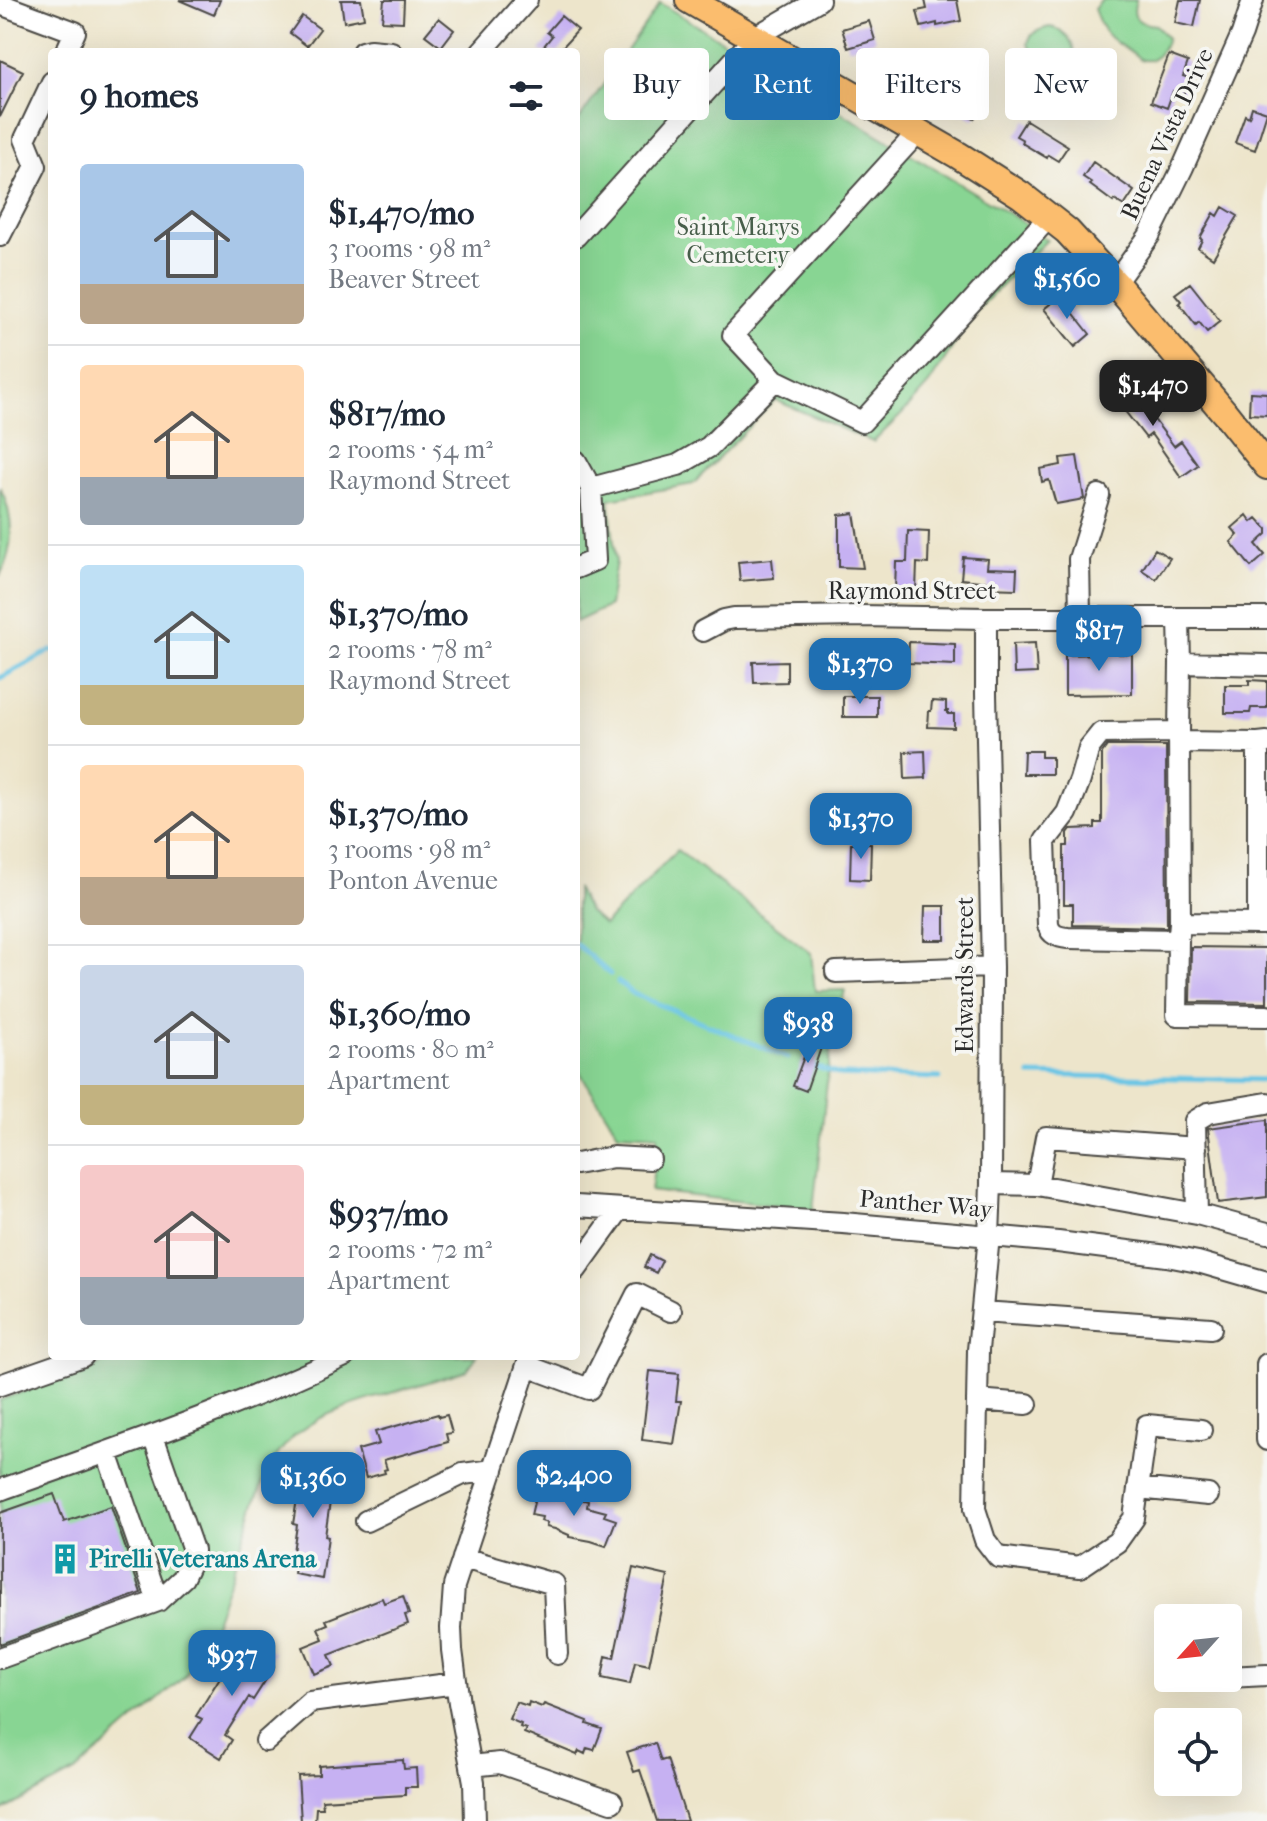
<!DOCTYPE html>
<meta charset="utf-8">
<style>
body{margin:0;font-family:"IM FELL French Canon",serif;background:#f2f2f3;color:#1f2937;height:100vh;display:flex;flex-direction:column;font-size:30px;white-space:nowrap}
*{box-sizing:border-box;margin:0}
p{font-size:26px;color:#747a83}
.icon{flex:none;width:44px;height:44px;fill:none;stroke:currentColor;stroke-width:2;stroke-linecap:round;stroke-linejoin:round}
.map{position:relative;flex:1;overflow:hidden}
.sheet{position:absolute;left:48px;top:48px;width:532px;height:1312px;display:flex;flex-direction:column;background:#fff;border-radius:8px;box-shadow:0 8px 32px #0002}
.sheet>*{flex:none}
.guide{position:absolute;left:604px;top:48px;width:542px;height:72px;display:flex;gap:16px}
.needle{width:52px;rotate:243deg}
.tools{position:absolute;left:1154px;top:1604px;display:grid;gap:16px}
.tools a{display:grid;place-items:center;width:88px;height:88px;border-radius:8px;background:#fff;box-shadow:0 8px 32px #0002;font-size:40px}
.price{position:absolute;translate:-50% -68px;padding:0 18px;border-radius:16px;background:#1f6fb2;color:#fff;font-size:26px;line-height:52px;filter:drop-shadow(0 2px 4px #0008)}
.price::after{content:'';position:absolute;left:50%;top:48px;width:24px;height:18px;margin-left:-12px;background:inherit;clip-path:polygon(0 0,100% 0,50% 100%)}
.price.current{background:#222;color:#fff}
ul{padding:0;list-style:none}
li{display:flex;align-items:center;gap:24px;height:200px;padding:0 32px}
li+li{border-top:2px solid #e0e1e3}
li span{display:grid;place-items:center;flex:none;width:224px;height:160px;border-radius:8px;color:#555}
li>.icon{margin-inline-start:auto}
span .icon{width:96px;height:96px;fill:#fffc;stroke-width:1}
li b{font-size:34px}
h2{display:flex;justify-content:space-between;align-items:center;height:96px;padding:0 32px;font-size:34px}
.pill{padding:0 28px;border-radius:8px;background:#fff;box-shadow:0 8px 32px #0002;font-size:28px;line-height:72px}
.pill.current{background:#1f6fb2;color:#fff}
.map>svg:first-child{display:block}
.green{fill:#88d593;stroke:#5a805f;stroke-width:2}
.lines{fill:none;stroke-linecap:round;stroke-linejoin:round}
.stream{stroke:#67c5e5;stroke-width:5}
.building{fill:#c6b1f2}
.minor-casing{stroke:#484743;stroke-width:24}
.major-casing{stroke:#484743;stroke-width:30}
.minor{stroke:#fff;stroke-width:20}
.major{stroke:#fbbd6e;stroke-width:26}
.labels{text-anchor:middle;dominant-baseline:central;stroke-width:7;stroke-linejoin:round;paint-order:stroke}
.street-label{font-size:24px;fill:#2b2b2b;stroke:#f6f6f2}
.park-label{font-size:24px;fill:#475e4a;stroke:#f6f6f2}
.culture-label{font-size:24px;font-weight:bold;fill:#0d838f;stroke:#f6f6f2;text-anchor:start}
</style>
<div class="map">
<svg width="1267" height="1821" viewBox="0 0 1267 1821">
<rect width="100%" height="100%" fill="#f6f6f2"/>
<filter id="ink" filterUnits="userSpaceOnUse"><feTurbulence type="fractalNoise" baseFrequency=".0125" numOctaves="2"/><feDisplacementMap in="SourceGraphic" scale="16" xChannelSelector="R" yChannelSelector="G"/><feConvolveMatrix kernelMatrix="1 2 1 2 8 2 1 2 1" color-interpolation-filters="sRGB"/></filter>
<filter id="wash" filterUnits="userSpaceOnUse"><feTurbulence type="fractalNoise" baseFrequency=".006" numOctaves="4" result="noise"/><feDisplacementMap in="SourceGraphic" scale="32" xChannelSelector="R" yChannelSelector="G"/><feGaussianBlur stdDeviation="1.8" result="paint"/><feColorMatrix in="noise" values="0 0 0 0 0 0 0 0 0 0 0 0 0 0 0 0 0 1.4 0 .05"/><feComposite in="paint" operator="in"/></filter>
<g filter="url(#wash)">
<rect width="100%" height="100%" fill="#ede5cb"/>
<path class="green" d="M1102,0H1136C1130,19 1139,24 1156,25L1167,38C1164,49 1155,65 1140,59C1137,57 1134,53 1130,51C1121,46 1112,41 1105,32C1100,25 1097,17 1094,9Z
M660,3L1016,218L1047,240L975,312L929,384L902,414L873,442L775,400L693,484L609,499L616,561L609,606L576,622V124Z
M1050,27C1074,32 1077,54 1076,75L1071,82C1051,81 1037,61 1028,44C1030,32 1039,30 1050,27Z
M0,487C14,516 15,546 0,576Z
M677,850L811,953L815,991L845,990L831,1046L813,1210L651,1191L658,1135L618,1133L576,1066V888L588,911L604,925Z
M124,1356H477L467,1370C439,1379 412,1387 384,1395C337,1410 294,1420 269,1469C254,1499 243,1540 232,1573C219,1610 209,1648 183,1678L75,1772L0,1812V1400Z"/>
<g class="lines">
<path class="stream" d="M0,678L52,650
M576,944L610,974
M618,982L634,994L788,1058
M816,1067L840,1075L940,1078
M1030,1075L1267,1080"/>
</g>
<g id="blocks">
<path class="building" d="M179,0H220L214,15Z
M341,0H361L364,18L344,22Z
M384,0H404L403,22L382,21Z
M925,0H957L961,21L937,26V23L921,27L917,11L927,9Z
M1180,0H1200L1194,27L1175,23Z
M302,16L320,29L307,46L290,33Z
M561,16L578,30L558,52H539L552,36L547,32Z
M439,18L454,30L441,47L425,35Z
M869,21L875,40L848,48L842,29Z
M1169,55L1188,62L1183,76L1189,78L1183,95L1173,91L1167,108L1151,102Z
M0,60L23,71L0,117Z
M939,79L983,102L974,119L962,113L961,115L937,102L938,100L930,96Z
M1252,107L1267,112L1255,150L1235,143L1245,115L1249,117Z
M1026,120L1068,146L1058,161L1048,155L1047,158L1022,143L1023,140L1016,136Z
M1093,162L1134,191L1124,206L1114,200L1113,202L1090,185L1092,183L1083,177Z
M1223,207L1238,216L1213,258L1198,248L1202,240L1200,238L1214,213L1218,216Z
M1190,283L1220,321L1207,332L1199,322L1196,325L1179,303L1181,301L1175,294Z
M1060,296L1090,334L1075,347L1044,309Z
M1124,381L1131,389L1132,388L1155,417L1153,418L1174,446L1181,441L1198,465L1181,477L1151,434L1146,438L1110,392Z
M1250,392L1267,393V415L1249,414Z
M1077,456L1084,499L1056,504L1049,480L1042,482L1040,469L1061,465L1060,458Z
M854,513L863,568L839,567V515Z
M1247,515L1252,522L1257,518L1267,529V534L1256,544L1265,555L1251,567L1231,542L1238,535L1232,528Z
M908,531L929,532L928,564L917,563L916,591L895,590L896,562H907Z
M1155,549L1170,558L1156,579L1142,570Z
M963,557L988,559L987,568L1017,569L1016,589L987,588L988,582L961,579Z
M772,559L774,578L740,581L738,562Z
M909,642L955,644V665L908,663Z
M1035,643L1037,673L1014,674L1013,644Z
M1104,643L1119,644V654H1132V694L1065,695V655L1103,654Z
M787,661V682L754,683L753,662Z
M1249,680L1267,681V708H1251L1250,713H1225V685H1249Z
M843,696H877V717H843Z
M932,701L946,702V711H948V714H954V728L928,727L929,711H931Z
M1107,746H1166L1167,927L1073,925V904H1064V846H1068V833L1071,829L1095,828V823H1102V753Z
M925,751L926,778L905,779L904,752Z
M1024,751H1041V757H1052V774H1023Z
M851,843H871L870,880L850,879Z
M925,906H945V940H924Z
M1191,947L1267,948V1003L1190,1002Z
M811,1038L823,1042L806,1091L793,1086Z
M1267,1120V1197L1218,1203L1208,1128Z
M650,1255L662,1261L656,1273L644,1267Z
M650,1371L679,1374L676,1401H681L674,1444L642,1440Z
M438,1414L439,1417L447,1415L452,1433L446,1434L448,1442L384,1460L387,1469L384,1470L385,1473L366,1478L358,1450L379,1444L375,1432Z
M312,1459L330,1461L328,1474L334,1475L325,1536L328,1537L322,1579L294,1574L297,1552H293L297,1525L293,1524L297,1499L300,1481L304,1482L306,1469L310,1470Z
M549,1491L588,1501L587,1507L606,1512L604,1516L616,1520L606,1546L591,1541L569,1537V1535L555,1529L546,1527L547,1523L541,1521L542,1517L531,1515L535,1498L547,1500Z
M54,1494L64,1522L111,1506L141,1593L0,1644V1513Z
M633,1568L668,1576L649,1665L635,1662L630,1684L602,1678L606,1656L614,1658Z
M403,1596L409,1614L405,1615L408,1624L329,1655L334,1666L314,1674L303,1647L323,1639L318,1628L328,1624L326,1620L382,1598L384,1603Z
M260,1643L274,1653L267,1662L274,1667L253,1700L249,1697L225,1735L232,1740L221,1758L190,1738L202,1719L196,1716L224,1671L228,1674L244,1646L253,1652Z
M516,1702L528,1706L529,1702L542,1707L544,1704L588,1721L587,1724L602,1729L594,1750L587,1748L585,1754L579,1751L577,1755L524,1733L526,1729L520,1727L521,1724L509,1719Z
M655,1743L661,1761L667,1759L687,1821H657L640,1770L634,1772L627,1752Z
M403,1760L404,1769L416,1768L417,1787H405V1795L322,1800L323,1808H316L315,1821H301L298,1776L319,1775V1766Z"/>
</g>
</g>
<g filter="url(#ink)">
<use href="#blocks" fill-opacity="0" stroke="#484743" stroke-width="2"/>
<g class="lines">
<g class="minor-casing">
<path id="minor" d="M0,4L75,32L66,52
M362,52L370,50L391,52
M481,52L527,0
M0,236L36,166L25,139L52,82
M576,236L755,37L819,0
M1115,283L1149,236L1183,167L1242,34L1253,0
M775,380L733,335L918,132
M576,461L591,488L595,560L576,568
M591,488L678,465L709,447L775,380L862,422L1049,217
M1080,617L1079,559L1099,495
M986,618V694L992,967L991,1184L989,1236L978,1350L975,1509L985,1540L998,1557L1080,1567L1117,1542L1134,1518L1147,1425L1201,1430
M1179,618L1180,663
M703,631L724,620L734,618L860,616L986,618H1267
M1267,665L1180,663L1179,732L1101,733L1089,748L1080,780L1067,813L1045,841L1048,925C1051,935 1058,937 1068,938L1178,940L1177,1015L1267,1016
M1179,732L1180,923
M1179,742L1258,743
M1267,742L1258,743V924H1267
M1179,933L1180,923L1258,924
M836,972L992,967
M1267,1103L1208,1113L1195,1121L1197,1214L1267,1233
M1196,1148L1046,1137L1037,1185L1197,1214
M576,1164L613,1157L650,1159
M991,1184L1037,1185
M576,1206L843,1223L1058,1242L1167,1256L1198,1262L1267,1282
M576,1270L620,1209
M982,1312L1211,1328
M1267,1364V1440
M527,1366L589,1389L637,1294L671,1311
M0,1385L83,1356
M977,1400L1027,1404
M107,1453L158,1601
M1138,1488L1208,1495
M0,1490C116,1449 233,1409 345,1356
M366,1521L463,1474L493,1470
M463,1558L554,1584L557,1654
M0,1658L158,1601L183,1578L193,1557V1550L153,1436
M1228,1677L1267,1675
M1182,1679L1203,1678
M266,1741L310,1702L456,1683
M471,1766L500,1763L612,1802
M475,1821L474,1782L459,1703L452,1650L451,1628L454,1586L530,1356"/>
</g>
<g class="major-casing">
<path id="major" d="M689,0L958,155L1021,195L1067,231L1115,283L1224,412L1267,466"/>
</g>
<use href="#minor" class="minor"/>
<use href="#major" class="major"/>
</g>
</g>
<defs>
<g id="building-bare" transform="scale(2.4)"><path d="M-4-6H4V6H1V3H-1V6H-4ZM-2.5-4.3h1.7v1.8h-1.7ZM.8-4.3h1.7v1.8H.8ZM-2.5-1h1.7V.8h-1.7ZM.8-1h1.7V.8H.8Z" fill="#0f9aa8" stroke="#f6f6f2" stroke-width="2.5" paint-order="stroke"/></g>
</defs>
<g fill-rule="evenodd">
<use href="#building-bare" x="65" y="1559"/>
</g>
<g class="labels">
<g class="street-label">
<text transform="translate(1167 134) rotate(-65)">Buena Vista Drive</text>
<text x="912" y="591">Raymond Street</text>
<text transform="translate(965 975) rotate(-90)">Edwards Street</text>
<text transform="translate(926 1204) rotate(5)">Panther Way</text>
</g>
<g class="park-label">
<text x="738" y="227">Saint Marys<tspan x="738" dy="28">Cemetery</tspan></text>
</g>
<g class="culture-label">
<text x="89" y="1559">Pirelli Veterans Arena</text>
</g>
</g>
</svg>
<div class="tools">
<a><svg class="needle" viewBox="-14 -14 28 28"><path d="M0-13l5 13h-10z" fill="#e53935"/><path d="M0 13l5-13h-10z" fill="#747a83"/></svg></a>
<a><svg class="icon" aria-label="locate" viewBox="0 0 24 24"><circle cx="12" cy="12" r="6"/><path d="M12 2v4M12 18v4M2 12h4M18 12h4"/></svg></a>
</div>
<b class="price" style="left:1067px;top:321px">$1,560</b>
<b class="price current" style="left:1153px;top:428px">$1,470</b>
<b class="price" style="left:1099px;top:673px">$817</b>
<b class="price" style="left:860px;top:706px">$1,370</b>
<b class="price" style="left:861px;top:861px">$1,370</b>
<b class="price" style="left:808px;top:1065px">$938</b>
<b class="price" style="left:574px;top:1518px">$2,400</b>
<b class="price" style="left:313px;top:1520px">$1,360</b>
<b class="price" style="left:232px;top:1698px">$937</b>
<div class="guide">
<a class="pill">Buy</a>
<a class="pill current">Rent</a>
<a class="pill">Filters</a>
<a class="pill">New</a>
</div>
<section class="sheet">
<h2>9 homes<svg class="icon" aria-label="filters" viewBox="0 0 24 24"><path d="M4 7h16M4 17h16"/><circle cx="9" cy="7" r="2"/><circle cx="15" cy="17" r="2"/></svg></h2>
<ul>
<li><span style="background:linear-gradient(#a9c7e8 75%,#b9a48a 0)"><svg class="icon" aria-label="home" viewBox="0 0 24 24"><path d="M3 11l9-7 9 7M6 9v11h12V9"/></svg></span><div><b>$1,470/mo</b><p>3 rooms · 98 m²</p><p>Beaver Street</p></div></li>
<li><span style="background:linear-gradient(#ffd9b3 70%,#9aa5b1 0)"><svg class="icon" aria-label="home" viewBox="0 0 24 24"><path d="M3 11l9-7 9 7M6 9v11h12V9"/></svg></span><div><b>$817/mo</b><p>2 rooms · 54 m²</p><p>Raymond Street</p></div></li>
<li><span style="background:linear-gradient(#bfe0f5 75%,#c2b280 0)"><svg class="icon" aria-label="home" viewBox="0 0 24 24"><path d="M3 11l9-7 9 7M6 9v11h12V9"/></svg></span><div><b>$1,370/mo</b><p>2 rooms · 78 m²</p><p>Raymond Street</p></div></li>
<li><span style="background:linear-gradient(#ffd9b3 70%,#b9a48a 0)"><svg class="icon" aria-label="home" viewBox="0 0 24 24"><path d="M3 11l9-7 9 7M6 9v11h12V9"/></svg></span><div><b>$1,370/mo</b><p>3 rooms · 98 m²</p><p>Ponton Avenue</p></div></li>
<li><span style="background:linear-gradient(#c9d6e8 75%,#c2b280 0)"><svg class="icon" aria-label="home" viewBox="0 0 24 24"><path d="M3 11l9-7 9 7M6 9v11h12V9"/></svg></span><div><b>$1,360/mo</b><p>2 rooms · 80 m²</p><p>Apartment</p></div></li>
<li><span style="background:linear-gradient(#f6c9c9 70%,#9aa5b1 0)"><svg class="icon" aria-label="home" viewBox="0 0 24 24"><path d="M3 11l9-7 9 7M6 9v11h12V9"/></svg></span><div><b>$937/mo</b><p>2 rooms · 72 m²</p><p>Apartment</p></div></li>
</ul>
</section>
</div>
